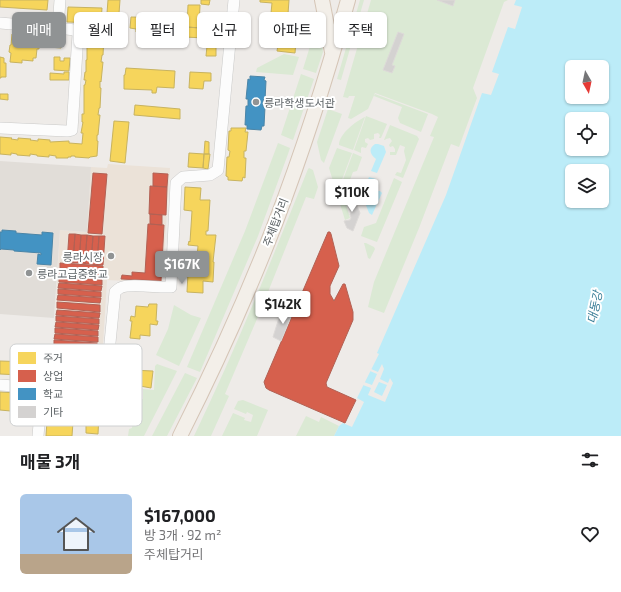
<!DOCTYPE html>
<html lang="ko">
<meta charset="utf-8">
<style>
body{margin:0;font-family:"Exo 2","Noto Sans KR",sans-serif;background:#f2f2f2;color:#202124;height:100vh;display:flex;flex-direction:column;font-size:15px;white-space:nowrap}
*{box-sizing:border-box;margin:0}
p{font-size:13px;color:#757577}
.icon{flex:none;width:22px;height:22px;fill:none;stroke:currentColor;stroke-width:2;stroke-linecap:round;stroke-linejoin:round}
.map{position:relative;height:436px;overflow:hidden}
.sheet{display:flex;flex-direction:column;background:#fff;flex:1}
.sheet>*{flex:none}
.guide{position:absolute;left:12px;top:12px;width:400px;height:36px;display:flex;gap:8px}
.needle{width:26px;rotate:171deg}
.controls{position:absolute;left:565px;top:60px;display:grid;gap:8px}
.controls a{display:grid;place-items:center;width:44px;height:44px;border-radius:6px;background:#fff;box-shadow:0 1px 3px #0004;font-size:20px}
.price{position:absolute;translate:-50% -34px;padding:0 9px;border-radius:4px;background:#fff;color:#222;font-size:13px;line-height:26px;filter:drop-shadow(0 1px 2px #0008)}
.price::after{content:'';position:absolute;left:50%;top:24px;width:12px;height:9px;margin-left:-6px;background:inherit;clip-path:polygon(0 0,100% 0,50% 100%)}
.price.active{background:#909394;color:#fff}
ul{padding:0;list-style:none}
li{display:flex;align-items:center;gap:12px;height:100px;padding:0 20px}
li span{display:grid;place-items:center;flex:none;width:112px;height:80px;border-radius:6px;color:#555}
li>.icon{margin-inline-start:auto}
span .icon{width:48px;height:48px;fill:#fffc;stroke-width:1}
li b{font-size:17px}
h2{display:flex;justify-content:space-between;align-items:center;height:48px;padding:0 20px;font-size:17px}
.tag{padding:0 14px;border-radius:6px;background:#fff;box-shadow:0 1px 3px #0004;font-size:14px;line-height:36px}
.tag.active{background:#909394;color:#fff}
.map>svg:first-child{display:block}
.commercial{fill:#ebe2d8}
.education{fill:#e1ddd8}
.green{fill:#dbe9d4}
.water{fill:#bcecf8;fill-rule:evenodd}
.pier{fill:#eeebe8;fill-rule:evenodd}
.homes{fill:#f6d55c;stroke:#c8b35f}
.shops{fill:#d6604d;stroke:#b26154}
.schools{fill:#4393c3;stroke:#4b85a7}
.building{fill:#d4d2d1;stroke:#dddad8}
.lines{fill:none;stroke-linecap:round;stroke-linejoin:round}
.minor-casing{stroke:#c9c9c8;stroke-width:12}
.major-casing{stroke:#d5c5b6;stroke-width:16}
.minor{stroke:#fcfcfc;stroke-width:11}
.major{stroke:#f3efe9;stroke-width:14}
.poi-dot{fill:#909394;stroke:#fff;stroke-width:1.5}
.labels{text-anchor:middle;dominant-baseline:central;stroke-width:4;stroke-linejoin:round;paint-order:stroke}
.poi-label{font-size:11px;fill:#5d6366;stroke:#fff;text-anchor:start}
.street-label{font-size:11px;fill:#5d6366;stroke:#fff}
.water-label{font-size:12px;font-style:italic;fill:#3a7e97;stroke:#fff}
.key{fill:#fff;stroke:#ced0d1;stroke-width:1}
.key-label{font-size:11px;fill:#5d6366}
</style>
<div class="map">
<svg width="621" height="436" viewBox="0 0 621 436">
<rect width="100%" height="100%" fill="#eeebe8"/>
<path class="commercial" d="M108,164L170,168L162,283L107,280L102,361L100,364L47,363V354L53,353L60,230L87,232L91,167L107,168Z"/>
<path class="education" d="M0,161L91,167L87,232L60,230L54,318L0,314Z"/>
<path class="green" d="M360,0H364L341,80L337,79Z
M371,0H508L504,2L473,88L477,98L459,147L451,144L419,228L384,313L368,307L374,282L434,137L430,136L438,117L432,114L375,93L368,109L351,119L348,118L355,96H349L348,98L343,97Z
M318,13L321,36L323,52L316,73L303,69L315,30L316,15Z
M284,54L299,57L293,75L256,72L257,68Z
M301,74L314,79L293,140L281,135Z
M375,94L428,114L421,132L400,123L398,118L402,107L374,96Z
M328,109L342,114L324,163L321,160L317,142Z
M366,116L387,124L381,138H379L380,135L378,133L374,134V139L370,140L368,138L365,139V142L368,144L366,148L362,147L361,148V153L354,150Z
M365,117L353,150L339,145C339,134 356,121 365,117Z
M390,125L417,136L419,139L403,178L395,175L397,172L401,173L406,160L404,151L405,147L400,145L396,155H390V152H395V149L393,146L390,147L389,145L392,141L390,138L386,139L385,140H384Z
M278,143L290,148L288,154L258,236L200,372L187,367L245,231Z
M337,148L352,153L340,185L350,218L345,220L329,168Z
M353,153L362,157L357,171L353,172L347,187L342,189L341,185Z
M309,168L313,170L318,187L314,199L306,197L260,312L225,394L229,396L211,436H194C236,349 272,259 308,169Z
M394,178L402,182L377,242L361,236L364,227L376,223Z
M364,243H366L374,247L375,249L370,259L368,258Z
M174,305L191,315L201,318L179,366L156,355L168,329Z
M157,364L177,371L144,436H128L129,429L132,428L134,399H143V389L154,390L155,366Z
M185,373L197,378L167,436H152Z
M243,400L268,410L257,436H222L233,413L245,418L244,420L251,422L253,415L247,412L246,414L234,409L238,401Z
M306,416L319,422L321,417L339,426L334,436H296Z"/>
<path class="water" d="M516,0H621V436H334L339,426L343,423L352,427L364,402L357,398L379,354L377,353L446,195L482,93L491,95L499,74L492,72L508,27L515,29L522,7L514,5ZM572,67H602V97H572ZM572,119H602V149H572ZM572,171H602V201H572Z
M375,144H378L384,146L386,152L377,173L371,171L376,159C370,154 368,149 375,144Z
M369,177L376,179L372,191H380L382,193L372,215L369,213L362,195Z"/>
<path class="pier" d="M382,364L384,369L380,379L388,383L390,378L393,383L385,402L368,395L371,388L363,385L364,382L372,385L377,374L370,371L371,369L378,372ZM379,382L387,385L382,396L374,392Z"/>
<path class="homes" d="M0,0H48L47,10L0,7Z
M108,0H120L118,27L101,26L102,13H107Z
M201,0H210L209,5L201,4Z
M260,0H289L287,28L297,29L295,53L277,51L279,39L267,38V34H269L272,3L260,2Z
M188,5H200L199,28L187,27Z
M68,7L102,8L101,23L67,22Z
M131,17L169,18L168,30H163V33H159V30L140,29V32H136V29L130,28Z
M184,27L205,28V38L184,37Z
M27,28L38,31L37,42H39V49H37L36,58H33V61L22,60V63L10,62L11,53L9,52L10,45H11L12,34H16V33H27Z
M89,32L103,33V36H104L103,55H102L101,62H103L101,82L100,81V88H101L100,108H99L98,115H100L98,135H97V141H98L97,156L90,157L89,158L75,157V156H71V157H68V158H56V156L49,155V157L37,156V155L30,154V156L17,155V154L11,153V155L0,154V137L12,138L11,139L18,140V138L31,139L30,140L38,141V139L50,140V142L69,141V143L82,144L83,133H81L83,122H82V114H84V85H85L86,80H84L85,72H86V60H87V46H88V42H87Z
M50,38L62,39L61,48L49,47Z
M207,46L216,47V56H206Z
M0,57L4,58V63H6V77H1V78H0Z
M54,57H60V61H64V58H70L69,71L54,70Z
M126,68L175,71L174,88L157,87L156,93H152V90L124,89V75H125Z
M64,72H69V80H50V73L64,74Z
M190,72L211,73V81H204L203,89L189,88Z
M0,94H8V100L0,99Z
M135,105L180,109V119L134,115Z
M114,121L129,122L125,163L110,161Z
M231,128H246L245,132H248L246,151H244V158H246L245,178L243,177L242,181L228,180V177L226,176L227,157H229L230,151L228,150L229,131H231Z
M205,141L209,142V154H204Z
M189,153L204,154L203,168L188,167Z
M204,154H210L208,169L203,168Z
M185,187L201,188L200,200H210L208,231H206V235H216L213,262H214L213,282L203,281V293L187,292L188,273H187V269H196L198,246L188,245L189,241L190,242L192,211L184,210Z
M149,304H157L156,321H158L157,325L150,324V336L140,335V339L130,338L132,321H130L131,316L135,317L136,306L148,307Z
M30,359H41V376L0,374V361L30,362Z
M130,370L153,371L151,388L140,386V396L105,394V402L81,401L82,384L95,385V375H100L99,377L129,378Z
M0,392L33,394L32,413L0,410Z
M48,406L74,408L72,436H46Z
M86,414L99,415L98,434L86,433Z"/>
<path class="shops" d="M93,173L107,174L102,234L88,233Z
M153,173L168,174L167,187L153,186Z
M150,186L167,187L166,215L149,214Z
M150,214L162,215V225L150,224Z
M148,224L164,225L161,281L121,279L122,275L132,276V272L145,273Z
M328,232H330L331,234L339,266L330,286V294L334,301L343,284H345L353,312V320L326,383L327,387L356,400L345,423L269,390L266,388L264,382Z
M69,234H75L73,263H67Z
M75,234L81,235L79,263H73Z
M81,235H87L85,264L79,263Z
M87,235L93,236L91,264H85Z
M93,236H99L97,265L91,264Z
M99,236H105L103,265H97Z
M60,263L103,266V271L60,268Z
M59,271L102,274V279L59,276Z
M59,277L102,280V285L59,282Z
M59,283L102,286L101,291L58,288Z
M58,289L101,292V297L58,294Z
M58,295L101,298L100,303L57,300Z
M57,302L100,305V312L57,308Z
M57,310L100,313L99,318L56,315Z
M56,316L99,319V324L56,321Z
M56,322L99,325L98,330L55,327Z
M55,328L98,331V336L55,333Z
M55,334L98,337V342L54,339Z
M54,340L97,343V348L54,345Z"/>
<path class="schools" d="M250,76L265,77L264,80L266,81L265,100H263V107H265L264,126H262L261,130L247,129V125H245L246,106H248V99H246L248,79L250,80Z
M2,230L16,231V233L42,235V232L53,233L51,265L37,264L38,254L41,255V253L14,251V250L1,249L0,250V232H2Z"/>
<path class="building" d="M437,0H455L453,6Z
M398,32L404,34L392,65L395,66L392,73L383,70Z
M352,194L360,213L353,231L347,228L344,221L350,220L351,218L350,214L351,213L345,197Z
M285,309L293,312L281,341L273,337L278,321Z"/>
<g class="lines">
<g class="minor-casing">
<path id="minor" d="M0,23L58,28L60,0
M0,128L67,131L72,130L78,34L75,30L58,28
M0,385L42,388L43,371L46,367L104,368L108,363L115,292C117,290 118,289 120,288C129,283 159,288 171,287L176,183L183,177L210,175L218,170L234,0
M38,436L42,388"/>
</g>
<g class="major-casing">
<path id="major" d="M322,0L332,52
M180,436C215,367 247,296 275,224C303,151 327,76 348,0"/>
</g>
<use href="#minor" class="minor"/>
<use href="#major" class="major"/>
</g>
<g class="poi-dot">
<circle cx="256" cy="102" r="4"/>
<circle cx="111" cy="256" r="4"/>
<circle cx="29" cy="273" r="4"/>
</g>
<g class="labels">
<g class="poi-label">
<text x="264" y="102">릉라학생도서관</text>
<text x="103" y="256" text-anchor="end">릉라시장</text>
<text x="37" y="273">릉라고급중학교</text>
</g>
<g class="street-label">
<text transform="translate(275 222) rotate(-69)">주체탑거리</text>
</g>
<g class="water-label">
<text transform="translate(594 307) rotate(-78)">대동강</text>
</g>
</g>
<rect x="10" y="344" width="132" height="82" rx="6" class="key"/>
<rect x="18" y="352" width="18" height="12" fill="#f6d55c"/>
<rect x="18" y="370" width="18" height="12" fill="#d6604d"/>
<rect x="18" y="388" width="18" height="12" fill="#4393c3"/>
<rect x="18" y="406" width="18" height="12" fill="#d4d2d1"/>
<g class="key-label">
<text x="43" y="362">주거</text>
<text x="43" y="380">상업</text>
<text x="43" y="398">학교</text>
<text x="43" y="416">기타</text>
</g>
</svg>
<div class="controls">
<a><svg class="needle" viewBox="-14 -14 28 28"><path d="M0-13l5 13h-10z" fill="#e53935"/><path d="M0 13l5-13h-10z" fill="#757577"/></svg></a>
<a><svg class="icon" aria-label="locate" viewBox="0 0 24 24"><circle cx="12" cy="12" r="6"/><path d="M12 2v4M12 18v4M2 12h4M18 12h4"/></svg></a>
<a><svg class="icon" aria-label="layers" viewBox="0 0 24 24"><path d="M12 4l9 5-9 5-9-5zM3 14l9 5 9-5"/></svg></a>
</div>
<b class="price" style="left:352px;top:213px">$110K</b>
<b class="price active" style="left:182px;top:285px">$167K</b>
<b class="price" style="left:283px;top:325px">$142K</b>
<div class="guide">
<a class="tag active">매매</a>
<a class="tag">월세</a>
<a class="tag">필터</a>
<a class="tag">신규</a>
<a class="tag">아파트</a>
<a class="tag">주택</a>
</div>
</div>
<section class="sheet">
<h2>매물 3개<svg class="icon" aria-label="filters" viewBox="0 0 24 24"><path d="M4 7h16M4 17h16"/><circle cx="9" cy="7" r="2"/><circle cx="15" cy="17" r="2"/></svg></h2>
<ul>
<li><span style="background:linear-gradient(#a9c7e8 75%,#b9a48a 0)"><svg class="icon" aria-label="home" viewBox="0 0 24 24"><path d="M3 11l9-7 9 7M6 9v11h12V9"/></svg></span><div><b>$167,000</b><p>방 3개 · 92 m²</p><p>주체탑거리</p></div><svg class="icon" aria-label="heart" viewBox="0 0 24 24"><path d="M12 20l-8-8c-3-5 5-10 8-4 3-6 11-1 8 4z"/></svg></li>
</ul>
</section>
